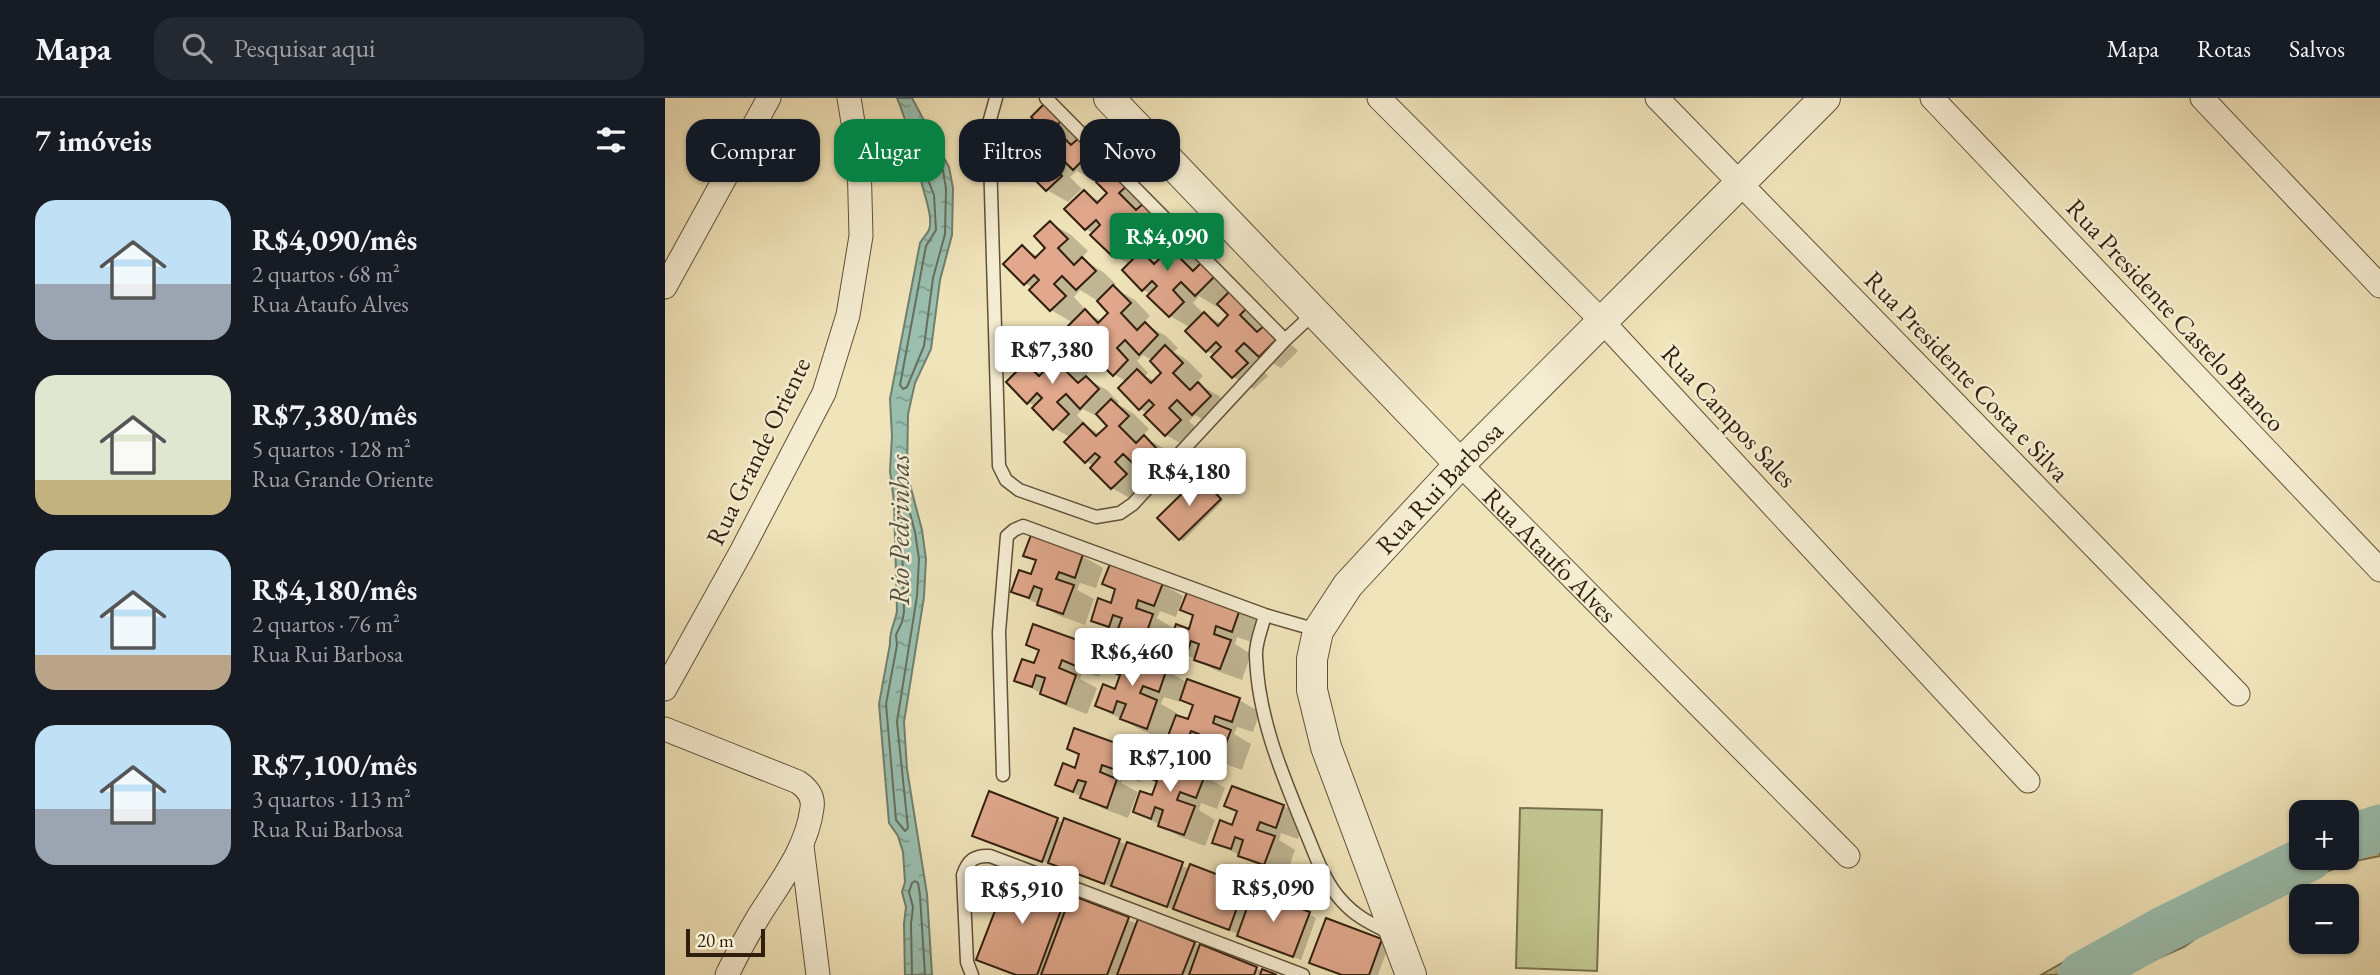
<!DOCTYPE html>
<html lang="pt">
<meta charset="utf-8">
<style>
body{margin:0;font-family:"EB Garamond",serif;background:#242831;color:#f1f3f6;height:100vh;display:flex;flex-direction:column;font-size:26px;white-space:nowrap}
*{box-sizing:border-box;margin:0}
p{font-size:23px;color:#9ea1a6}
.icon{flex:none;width:38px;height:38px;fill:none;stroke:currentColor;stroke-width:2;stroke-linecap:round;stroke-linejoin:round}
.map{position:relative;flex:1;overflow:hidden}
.details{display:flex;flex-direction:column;background:#171b24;width:665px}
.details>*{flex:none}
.hud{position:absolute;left:21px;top:21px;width:665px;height:63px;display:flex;gap:14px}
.controls{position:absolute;left:1624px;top:702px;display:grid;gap:14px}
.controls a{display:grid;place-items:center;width:70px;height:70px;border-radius:14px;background:#171b24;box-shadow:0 2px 5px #0004;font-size:35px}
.scale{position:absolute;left:21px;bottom:18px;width:79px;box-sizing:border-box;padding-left:7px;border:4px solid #311f0d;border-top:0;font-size:19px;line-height:24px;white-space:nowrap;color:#311f0d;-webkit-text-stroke:5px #f5edd2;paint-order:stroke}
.price{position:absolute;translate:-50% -60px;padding:0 16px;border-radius:7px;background:#fff;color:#222;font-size:23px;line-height:46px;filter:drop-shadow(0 2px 4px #0008)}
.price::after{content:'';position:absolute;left:50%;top:42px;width:21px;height:16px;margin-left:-10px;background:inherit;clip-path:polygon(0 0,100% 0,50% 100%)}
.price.on{background:#0b8043;color:#fff}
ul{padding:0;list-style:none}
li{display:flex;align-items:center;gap:21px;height:175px;padding:0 35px}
li span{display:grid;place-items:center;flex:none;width:196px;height:140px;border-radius:21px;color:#555}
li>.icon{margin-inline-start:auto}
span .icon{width:84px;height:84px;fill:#fffc;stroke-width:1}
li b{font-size:30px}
h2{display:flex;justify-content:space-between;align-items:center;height:84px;padding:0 35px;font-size:30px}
.tag{padding:0 24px;border-radius:21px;background:#171b24;box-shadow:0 2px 5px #0004;font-size:24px;line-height:63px}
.tag.on{background:#0b8043;color:#fff}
header{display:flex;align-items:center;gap:42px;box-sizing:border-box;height:98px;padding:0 35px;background:#171b24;border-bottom:2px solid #363941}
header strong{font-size:33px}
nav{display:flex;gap:38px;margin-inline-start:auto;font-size:24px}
.search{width:490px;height:63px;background:#242831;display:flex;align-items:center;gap:18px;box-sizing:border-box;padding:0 24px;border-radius:21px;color:#9ea1a6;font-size:26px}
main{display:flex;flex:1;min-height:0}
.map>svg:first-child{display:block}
.wetland{fill:url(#wetland-marsh);stroke:#78704c;stroke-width:2}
.garden{fill:#bfc28c;stroke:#78704c;stroke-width:2}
.water{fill:url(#water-ripples);stroke:#707f6e;stroke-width:2}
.shadow{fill:#0003;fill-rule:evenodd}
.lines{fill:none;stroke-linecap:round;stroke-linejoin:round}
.shore{stroke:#666f5e;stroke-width:2}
.river{stroke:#9abfaf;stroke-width:47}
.building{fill:#e1a88d;stroke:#311f0d;stroke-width:2}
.service-casing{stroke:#615038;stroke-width:15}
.minor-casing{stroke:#615038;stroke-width:25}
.tertiary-casing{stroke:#615038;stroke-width:32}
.service{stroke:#f5edd2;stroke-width:12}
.minor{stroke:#f5edd2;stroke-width:23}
.tertiary{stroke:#f5edd2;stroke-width:30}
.labels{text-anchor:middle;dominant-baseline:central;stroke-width:5;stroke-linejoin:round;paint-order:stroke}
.street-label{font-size:26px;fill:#311f0d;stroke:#f5edd2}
.water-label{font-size:28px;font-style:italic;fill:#504f3e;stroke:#f5edd2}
</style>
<header>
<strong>Mapa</strong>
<div class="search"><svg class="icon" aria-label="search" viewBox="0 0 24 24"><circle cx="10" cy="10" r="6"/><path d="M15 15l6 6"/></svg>Pesquisar aqui</div>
<nav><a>Mapa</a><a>Rotas</a><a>Salvos</a></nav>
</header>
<main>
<section class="details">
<h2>7 imóveis<svg class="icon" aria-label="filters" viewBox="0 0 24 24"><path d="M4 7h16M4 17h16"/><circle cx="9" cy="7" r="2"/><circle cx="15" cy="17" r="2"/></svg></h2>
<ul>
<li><span style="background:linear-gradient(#bfe0f5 60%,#9aa5b1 0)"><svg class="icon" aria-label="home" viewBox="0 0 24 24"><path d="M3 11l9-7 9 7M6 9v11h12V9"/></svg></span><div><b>R$4,090/mês</b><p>2 quartos · 68 m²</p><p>Rua Ataufo Alves</p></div></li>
<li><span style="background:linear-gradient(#dfe7d0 75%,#c2b280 0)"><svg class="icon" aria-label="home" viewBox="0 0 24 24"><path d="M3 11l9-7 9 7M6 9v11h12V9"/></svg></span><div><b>R$7,380/mês</b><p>5 quartos · 128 m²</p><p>Rua Grande Oriente</p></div></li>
<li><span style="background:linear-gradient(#bfe0f5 75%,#b9a48a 0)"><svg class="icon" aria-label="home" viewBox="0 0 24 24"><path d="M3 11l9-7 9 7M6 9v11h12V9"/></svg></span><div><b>R$4,180/mês</b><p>2 quartos · 76 m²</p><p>Rua Rui Barbosa</p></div></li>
<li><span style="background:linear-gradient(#bfe0f5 60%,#9aa5b1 0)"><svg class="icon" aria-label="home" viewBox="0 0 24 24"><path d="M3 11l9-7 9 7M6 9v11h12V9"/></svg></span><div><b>R$7,100/mês</b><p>3 quartos · 113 m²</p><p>Rua Rui Barbosa</p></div></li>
</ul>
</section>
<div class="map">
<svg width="1715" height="877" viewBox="0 0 1715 877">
<defs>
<pattern id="wetland-marsh" width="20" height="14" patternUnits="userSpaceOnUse" patternTransform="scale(1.75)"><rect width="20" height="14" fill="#bfc28c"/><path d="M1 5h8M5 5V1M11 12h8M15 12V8" fill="none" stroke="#a5a678"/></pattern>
<pattern id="water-ripples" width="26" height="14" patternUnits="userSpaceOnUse" patternTransform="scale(1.75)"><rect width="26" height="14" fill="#9abfaf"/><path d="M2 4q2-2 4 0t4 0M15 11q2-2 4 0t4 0" fill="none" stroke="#7e9b8d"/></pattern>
</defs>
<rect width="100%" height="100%" fill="#f0e4ba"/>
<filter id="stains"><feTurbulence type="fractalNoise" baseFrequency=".00286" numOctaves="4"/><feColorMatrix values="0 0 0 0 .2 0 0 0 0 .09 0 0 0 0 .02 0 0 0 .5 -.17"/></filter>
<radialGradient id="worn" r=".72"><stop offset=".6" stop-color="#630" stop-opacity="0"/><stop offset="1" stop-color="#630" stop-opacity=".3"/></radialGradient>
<path class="wetland" d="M1715,717V758L1690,763L1586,802L1519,849L1458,876L1376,877L1460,829L1636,750V760H1682V730Z"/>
<path class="garden" d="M855,710L937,712L932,873L851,870Z"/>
<path class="water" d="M232,0H247L284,69L288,90L287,137L275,182L266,251L250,285L243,316L242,375L257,432L261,461L259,499L239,624L242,671L262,796L267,877H240L239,826L241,809L237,794L240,784L238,754L233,738L224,725L214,606L225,546C224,533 230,525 232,513L229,404L225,373L227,338L225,301L255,145C257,141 262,136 264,132C269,119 257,91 255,78C249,51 243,26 232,0Z"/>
<path class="shadow" d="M382,5L419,33L412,41L435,54L541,159L534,166L557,179L633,253L616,270L597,259L591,266L603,278L589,291L568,279L549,259L550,257L542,253L523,233L526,230L505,218L486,196L478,192L459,172L464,166L448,157L429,136L421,131L402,111L419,94L436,104L445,95L431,81L430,83L412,73L405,79L417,91L403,104L382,92L363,72L364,70L356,66L337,46L354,29L370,39L380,30ZM477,138L493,147L502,156L493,165L480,157L482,156L471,144ZM534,198L552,209L555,206L565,217L557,226L539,216L528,205Z
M385,125L406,137L423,153L416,160L438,174L451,186L447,189L470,202L485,218L478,225L501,238L513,250L509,254L522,262L538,278L531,285L554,298L566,311L549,328L530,317L524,323L536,335L522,349L501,337L483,315L475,311L462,284L449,276L431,255L423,250L408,225L386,212L368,190L360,185L357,149L374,159L383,150ZM415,192L433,203L446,215L437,223L418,213L420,211L409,199ZM478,257L488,263L498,275L490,283L480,278L483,275L472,263Z
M389,243L410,255L426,272L419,279L442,292L454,304L452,306L468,315L484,331L477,338L500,351L512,364L495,381L477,370L470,377L482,388L468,402L447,390L428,370L429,368L421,363L406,340L389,330L371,309L363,304L360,267L378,277L387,268ZM418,311L437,321L444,328L436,337L423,329L412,317Z
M539,382L558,403L518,443L515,441Z
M367,439L417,458L438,470L431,490L415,485L412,492L429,501L420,527L395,518L348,493L367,479L372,464L360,457Z
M439,486H497L518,498L511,519L495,513L492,520L508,530L499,556L474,547L428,522L447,507L452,493Z
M517,512H575L596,524L589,545L572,539L570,546L586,556L577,582L552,573L506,548L525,533L529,518Z
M363,546H420L441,559L434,579L418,573L415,581L432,590L422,616L398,607L351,582L370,568L375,553Z
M444,571L501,572L523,585L574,602L595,614L588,634L572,629L569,636L586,646L577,672L552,663L505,637L503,642L478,633L432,608L451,593L456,578ZM499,599L515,604L516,601L529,608L524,623L511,619L512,615L496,606Z
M410,633L461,651L482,663L475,684L459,678L456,685L473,694L463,720L439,711L392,686L411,672L416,657L404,650Z
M481,678H539L560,690L552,711L536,705L534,712L550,722L540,748L516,739L470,713L488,699L494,685Z
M568,690L619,708L640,720L633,741L616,735L614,742L630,752L621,778L596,769L550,744L568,729L574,715L561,708Z
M325,695L399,725L401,723L525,771L526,768L580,788L587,794L644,816L651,820L636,862L510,810V812L317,741Z
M401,798L473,826L529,845L607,877H351Z
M716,843L724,847L713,877H677Z"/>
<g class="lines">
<path class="shore" d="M257,41L262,42L278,72L281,91L280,136L268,180L259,248L242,289L238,291L235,287L261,148L271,132L269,97L262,79L256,45Z
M240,406L243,408L250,434L254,461L252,498L232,624L243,730L240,733L231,722L221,606L232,547L231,537L237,524L239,514L236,409Z
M247,877L246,826L248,809L244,794L247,785L250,783L253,785L255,797L260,877"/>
<path class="river" d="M1682,741L1715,730
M1417,877L1500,831L1644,760"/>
</g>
<path class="building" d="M382,3L399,20L389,30L406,47L414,40L427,53L408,72L394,58L385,66L397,78L381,93L360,72L370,62L365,57L355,67L334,46L353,27L367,40L377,30L366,19Z
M447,68L464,86L454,95L471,112L479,105L492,118L473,137L459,123L451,131L462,143L447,158L425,137L435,127L431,122L420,132L399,111L419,92L432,105L442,95L431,84Z
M385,123L403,141L393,150L409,167L417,159L431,173L411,192L397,178L389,186L401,198L385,213L364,192L374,182L369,177L359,187L338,166L357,147L370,160L380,150L369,138Z
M504,129L522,146L511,156L528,173L536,165L549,179L530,198L516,184L508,192L519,204L504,219L482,198L492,188L487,183L477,193L457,172L476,153L489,166L499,156L488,144Z
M448,187L466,205L456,215L472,232L480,224L493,237L474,257L460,242L452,250L463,262L448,278L426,256L437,246L432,242L422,251L401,230L420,211L433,225L443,215L432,203Z
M568,190L585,207L575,217L592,234L600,227L613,240L594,259L579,245L571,253L583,265L567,280L546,259L556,249L551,244L541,254L520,233L539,214L553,228L563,217L552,206Z
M389,241L406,259L396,268L413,285L421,278L434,291L415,311L401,296L392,304L404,316L388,332L367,310L377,300L372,295L362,306L341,284L360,265L374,278L384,268L373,257Z
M500,247L518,265L508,275L525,292L533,284L546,298L527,317L512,302L504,310L516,322L500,338L479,317L489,307L484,302L474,312L453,290L472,271L486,285L496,275L485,263Z
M446,301L464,318L454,328L471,345L479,337L492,351L473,370L458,356L450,364L462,376L446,391L425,370L435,359L430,355L420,365L399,344L418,325L431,338L442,328L431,316Z
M535,378L556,401L514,442L492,420Z
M366,437L418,456L410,480L394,474L391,481L409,487L398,516L372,507L377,491L369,488L364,500L346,494L354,472L366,476L371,462L358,458Z
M445,466L498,485L489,508L473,502L471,510L488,516L478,545L451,536L457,520L448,517L444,529L426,523L433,500L446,505L450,491L437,486Z
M523,492L575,511L567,534L551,528L549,536L566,542L555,571L529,562L534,546L526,543L522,555L503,548L511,526L524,531L528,517L515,512Z
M368,526L421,545L413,569L397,562L394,570L411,577L401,606L375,596L380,580L371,577L367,589L349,583L357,561L369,565L374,552L361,547Z
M449,551L502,570L494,594L478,588L475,595L492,602L482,631L455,621L461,606L452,603L448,615L430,608L438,586L450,591L455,577L442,572Z
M522,581L575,600L567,624L550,618L548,625L566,632L555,661L529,651L534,636L526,633L521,645L503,638L511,617L523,621L528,607L515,602Z
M409,630L462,649L454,673L437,667L435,674L452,681L442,710L415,700L421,684L413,682L408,694L390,687L398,665L410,670L414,656L402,651Z
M486,658L540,677L531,700L515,694L512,702L530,708L519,737L493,728L498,712L490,709L486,721L468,714L475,693L487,697L492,683L479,678Z
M567,688L619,707L611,730L595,724L592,732L610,738L599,767L573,758L578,742L570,739L566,751L547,745L555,722L567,727L572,713L559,708Z
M324,693L393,720L377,764L307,738Z
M399,720L455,741L439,786L383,765Z
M462,744L518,764L502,809L446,788Z
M525,766L580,787L564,832L508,811Z
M345,774L402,796L372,877H351L311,862Z
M588,793L645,814L628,859L572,838Z
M406,797L464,819L442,877H376Z
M661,820L717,841L704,877H677L644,865Z
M473,821L530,844L517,877H452Z
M535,846L592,869L589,877H524Z
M597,871L612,877H595Z"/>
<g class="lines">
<g class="service-casing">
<path id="service" d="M331,0L324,25L334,368L341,382L354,392L431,419L455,415L468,406L620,242L649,215
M381,0L620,242
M600,517C597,530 590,545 591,558C593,620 617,676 640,732C650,756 659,784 677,803C691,819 707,826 725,835
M338,677L334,534L342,438L349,432L358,428L600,517L652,532
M307,877L302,864L298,777C303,762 310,757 325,758L638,877"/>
</g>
<g class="minor-casing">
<g id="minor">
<path d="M714,0L937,223L1363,683"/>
<path d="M992,0L1573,596"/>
<path d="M1267,0L1715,472"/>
<path d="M1537,0L1715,188"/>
<path d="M0,189L104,0"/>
<path id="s1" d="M795,366L1183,758"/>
<path d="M0,591L76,454L159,295L183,217L196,138L194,61L184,0"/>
<path d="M0,631L133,684C142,690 149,698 147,710C142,750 116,783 95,816C83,836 72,856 62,877"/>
<path d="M137,748L153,877"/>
</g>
</g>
<g class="tertiary-casing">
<g id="tertiary">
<path d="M444,0L795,366"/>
<path id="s2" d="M746,877L661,649L647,592V561L653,533L683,487L795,366L1160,0"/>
</g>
</g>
<use href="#service" class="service"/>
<use href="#minor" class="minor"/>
<use href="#tertiary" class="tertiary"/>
</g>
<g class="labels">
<g class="street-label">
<text transform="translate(1511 217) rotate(47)">Rua Presidente Castelo Branco</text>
<text transform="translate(1302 278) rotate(46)">Rua Presidente Costa e Silva</text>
<text transform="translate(1064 318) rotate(47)">Rua Campos Sales</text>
<text transform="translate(93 353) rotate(-64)">Rua Grande Oriente</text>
<text stroke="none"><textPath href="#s2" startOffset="550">Rua Rui Barbosa</textPath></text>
<text stroke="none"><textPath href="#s1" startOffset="128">Rua Ataufo Alves</textPath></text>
</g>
<g class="water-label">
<text transform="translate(234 432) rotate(-90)">Rio Pedrinhas</text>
</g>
</g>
<rect width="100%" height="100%" filter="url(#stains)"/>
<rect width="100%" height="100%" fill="url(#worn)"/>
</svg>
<div class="controls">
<a>+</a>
<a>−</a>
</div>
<div class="scale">20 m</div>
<b class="price on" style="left:502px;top:175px">R$4,090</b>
<b class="price" style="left:387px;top:288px">R$7,380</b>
<b class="price" style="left:524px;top:410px">R$4,180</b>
<b class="price" style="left:467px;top:590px">R$6,460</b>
<b class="price" style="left:505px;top:696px">R$7,100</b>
<b class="price" style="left:608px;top:826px">R$5,090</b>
<b class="price" style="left:357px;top:828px">R$5,910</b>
<div class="hud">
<a class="tag">Comprar</a>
<a class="tag on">Alugar</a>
<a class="tag">Filtros</a>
<a class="tag">Novo</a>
</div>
</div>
</main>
